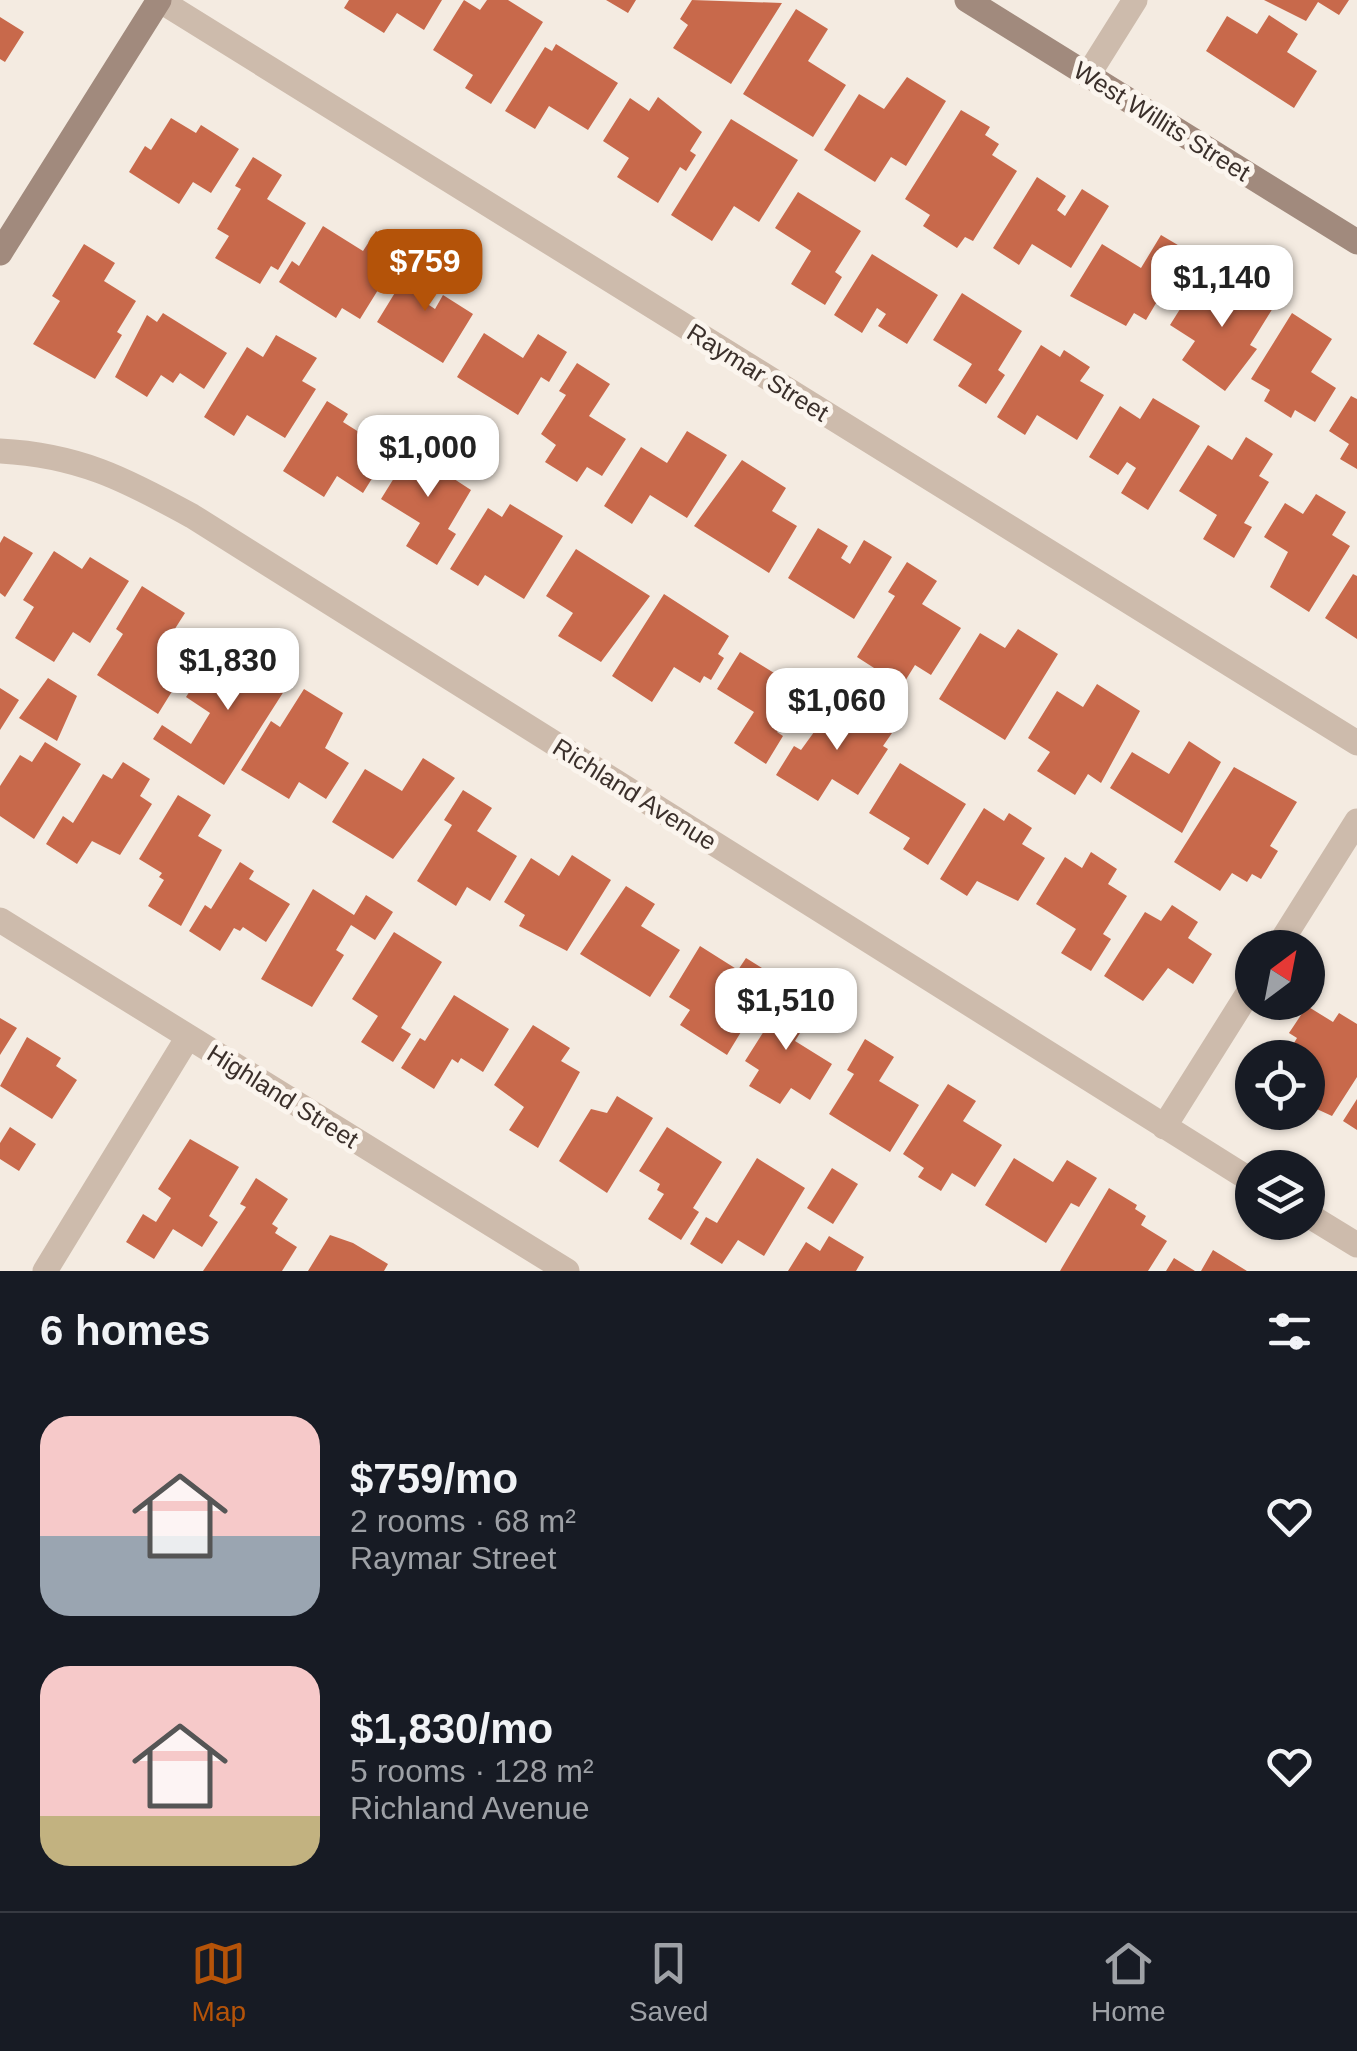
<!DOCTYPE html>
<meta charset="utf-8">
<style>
body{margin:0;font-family:Arial,sans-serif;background:#242831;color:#f1f3f6;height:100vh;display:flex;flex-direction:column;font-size:38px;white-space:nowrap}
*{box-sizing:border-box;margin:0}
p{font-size:32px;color:#9ea1a6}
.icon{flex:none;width:55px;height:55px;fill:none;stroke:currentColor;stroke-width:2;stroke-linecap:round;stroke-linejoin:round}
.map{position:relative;height:1271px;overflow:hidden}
.drawer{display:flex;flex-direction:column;background:#171b24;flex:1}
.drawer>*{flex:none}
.needle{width:65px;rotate:32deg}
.fabs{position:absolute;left:1235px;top:930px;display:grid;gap:20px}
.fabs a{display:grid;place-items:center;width:90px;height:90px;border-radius:50%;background:#171b24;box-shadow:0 2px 8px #0004;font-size:50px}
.price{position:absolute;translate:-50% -85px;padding:0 22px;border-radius:20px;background:#fff;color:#222;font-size:32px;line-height:65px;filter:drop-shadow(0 2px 5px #0008)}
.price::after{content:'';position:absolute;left:50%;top:60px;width:30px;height:22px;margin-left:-15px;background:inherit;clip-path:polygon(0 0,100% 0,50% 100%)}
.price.active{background:#b45309;color:#fff}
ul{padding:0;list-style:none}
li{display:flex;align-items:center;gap:30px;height:250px;padding:0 40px}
li span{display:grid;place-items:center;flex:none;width:280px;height:200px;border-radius:30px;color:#555}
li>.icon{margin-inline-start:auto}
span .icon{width:120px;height:120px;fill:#fffc;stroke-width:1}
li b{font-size:42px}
h2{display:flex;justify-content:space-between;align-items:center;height:120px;padding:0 40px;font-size:42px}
.dock{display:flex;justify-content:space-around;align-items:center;height:140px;border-top:2px solid #363941;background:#171b24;font-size:28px;color:#9ea1a6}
.dock a{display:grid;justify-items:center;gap:5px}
.dock .active{color:#b45309}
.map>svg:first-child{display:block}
.building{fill:#c8694b}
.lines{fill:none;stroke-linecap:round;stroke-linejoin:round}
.street{stroke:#cdbbac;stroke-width:25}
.secondary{stroke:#a18a7d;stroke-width:25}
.labels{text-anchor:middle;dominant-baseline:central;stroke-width:10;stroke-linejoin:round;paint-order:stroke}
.street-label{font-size:25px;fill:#3b302b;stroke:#fbf5ee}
</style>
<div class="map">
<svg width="1357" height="1271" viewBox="0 0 1357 1271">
<rect width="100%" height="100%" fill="#f4ebe1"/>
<path class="building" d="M349,0H442L424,30L397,13L384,33L344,8Z
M464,0L480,10L487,0H508L543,22L491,104L465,88L473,75L433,50Z
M606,0H636L628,13Z
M692,0L782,3L731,84L673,48L688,25L680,19Z
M1264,0H1349L1339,15L1318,2L1306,21Z
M796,9L828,29L808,61L846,85L813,137L743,94Z
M1269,15L1298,34L1287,52L1317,71L1294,108L1206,51L1227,16L1257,34Z
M0,17L24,32L5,62L0,59Z
M556,44L618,83L588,130L549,106L535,129L505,111L545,47L552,51Z
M907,77L946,101L906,166L891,157L875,182L824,150L859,94L884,109Z
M658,97L702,132L690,151L696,155L686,171L680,167L658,203L617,177L629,158L603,141L630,98L649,111Z
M961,110L990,127L985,135L999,144L992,155L1017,171L973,241L965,237L957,248L923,226L930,215L905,199Z
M171,118L196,133L201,125L239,149L211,193L193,182L179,204L129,172L145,146L151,150Z
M731,119L798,160L759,222L734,206L712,241L671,215Z
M253,157L282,175L267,199L306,223L278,270L271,266L260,284L215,258L229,236L217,229L241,189L235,186Z
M1037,177L1066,196L1057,210L1065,216L1082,189L1109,206L1071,268L1032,244L1019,265L993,248Z
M798,192L861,231L835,272L842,277L825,305L791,284L811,251L775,228Z
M323,226L363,251L376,231L404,248L360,319L342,308L336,318L279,282L292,261L299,266Z
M1161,235L1193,254L1176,281L1171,278L1146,320L1134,313L1126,326L1070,296L1102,244L1141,268Z
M84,244L115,263L104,281L136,301L117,332L122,335L95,379L33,344L60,301L52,296Z
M872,254L938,295L907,344L878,326L886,314L877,308L862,333L834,315Z
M415,260L442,277L426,303L435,309L443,295L473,314L443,363L377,322Z
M1236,279L1276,303L1250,345L1257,349L1225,391L1182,360L1195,341L1170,325L1197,282L1224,299Z
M962,293L1022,331L998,370L1005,375L986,404L958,386L972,364L933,340Z
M163,313L227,353L204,389L180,373L173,383L161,375L147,397L115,377L147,315L157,322Z
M1292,313L1332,339L1311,372L1336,388L1315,422L1295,410L1291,418L1264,401L1270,390L1251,379Z
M484,333L523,358L538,334L567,352L549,382L541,377L518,415L457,377Z
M276,335L317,358L302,381L316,389L285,438L247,415L234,436L204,417L247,347L263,357Z
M1041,345L1060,357L1064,350L1090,367L1080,381L1104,395L1077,440L1037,415L1025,435L997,417Z
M577,363L610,384L589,416L626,439L602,476L587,467L577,482L545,462L556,445L541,434L566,395L559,391Z
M1351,396L1357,399V469L1340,459L1349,444L1329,431Z
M1153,398L1200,426L1148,510L1121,493L1136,468L1127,462L1118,475L1089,457L1120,406L1140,419Z
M327,401L348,414L343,422L389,451L363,493L337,476L324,497L283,471Z
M687,431L727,455L687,518L650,495L632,524L604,506L641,447L667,463Z
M1246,437L1273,454L1259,476L1269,482L1244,523L1252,527L1234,558L1203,539L1217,515L1179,491L1208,445L1232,460Z
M417,441L455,464L448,475L471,490L448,529L456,534L437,565L406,546L420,523L381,499Z
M742,460L786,488L772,511L797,526L769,573L694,526Z
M1316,494L1346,512L1332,535L1350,546L1309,612L1270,587L1288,552L1264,537L1285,503L1303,514Z
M510,504L563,536L524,599L485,575L478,586L450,569L488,508L502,517Z
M818,528L848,546L841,558L850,564L864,540L892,557L854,619L788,578Z
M4,536L33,553L5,597L0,593V543Z
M576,549L650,596L601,662L558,636L573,613L546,596Z
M54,551L82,569L90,557L129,581L90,643L73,632L54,662L15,638L34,607L23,600Z
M907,562L937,581L922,604L961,628L931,675L915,665L902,686L857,657L895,596L888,592Z
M1353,574L1357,576V639L1325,618Z
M142,586L185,613L171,635L197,651L158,714L97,675L123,634L116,629Z
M664,594L729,636L718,654L724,658L711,680L704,676L700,683L674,667L652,702L612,676Z
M1018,629L1058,654L1005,740L939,699L980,633L1005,648Z
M252,651L293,677L224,785L153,739L162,725L191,744L210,713L186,697L213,655L240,671Z
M740,652L803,691L777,732L783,736L766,764L734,743L754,712L717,689Z
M48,678L77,696L57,741L19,718Z
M1097,684L1140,711L1101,783L1088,774L1075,795L1037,771L1050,752L1028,738L1057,691L1083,707Z
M0,688L19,700L0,730Z
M304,689L343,713L325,748L349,763L326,799L299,782L289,799L241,770L271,721L280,727Z
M838,699L892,733L883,746L888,749L858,795L832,779L818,801L776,775L794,746L801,750Z
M1189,741L1221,762L1182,833L1110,788L1132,752L1169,774Z
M45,742L81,764L34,839L0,816V786L20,755L32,762Z
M423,758L455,778L393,859L332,822L365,769L402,791Z
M123,762L150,779L140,796L152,804L120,855L92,841L77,864L46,844L63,816L73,823L103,774L112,779Z
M900,763L966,804L928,865L903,849L910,838L869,813Z
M1234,767L1297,802L1270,846L1278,851L1261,879L1252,874L1247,882L1232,873L1220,891L1174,862Z
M463,790L492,808L477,831L517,856L490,901L467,887L456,906L417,881L452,825L444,820Z
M178,795L211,815L198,836L222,850L181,926L148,906L164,880L159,877L162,873L139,859Z
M984,808L1004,821L1009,813L1032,828L1022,844L1045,858L1018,901L977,881L967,896L940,879Z
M1091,852L1117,869L1108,884L1127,896L1103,934L1111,939L1091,971L1061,953L1076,929L1036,904L1065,857L1082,868Z
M572,855L611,880L567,951L519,926L525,915L504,902L531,858L559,876Z
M240,862L254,871L249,879L290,904L266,942L243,927L240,931L234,928L220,951L189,931L205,905L211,909Z
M626,886L655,904L641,926L680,950L650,997L580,954Z
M313,889L354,915L366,895L393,912L375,940L351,925L336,950L344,955L312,1007L261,979Z
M1172,905L1198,922L1188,938L1212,954L1193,984L1168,968L1143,1001L1104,976L1145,912L1161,921Z
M394,932L442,962L401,1028L411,1034L393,1062L361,1042L378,1016L352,999Z
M700,946L738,970L746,958L775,976L727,1055L680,1025L690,1010L669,997Z
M782,988L815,1009L795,1041L832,1064L810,1100L791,1088L780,1104L749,1086L759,1070L745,1061L771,1020L766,1016Z
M454,995L509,1029L483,1072L461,1058L458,1063L452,1059L434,1089L401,1068L420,1038L425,1041Z
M1307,1006L1333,1022L1339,1013L1357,1024V1077L1332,1116L1308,1105V1058H1285L1297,1038L1289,1033Z
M0,1018L17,1028L0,1055Z
M533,1025L570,1048L561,1061L580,1072L538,1148L509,1130L524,1107L494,1085Z
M27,1037L61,1058L56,1066L77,1080L52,1119L0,1086Z
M865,1039L894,1057L879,1081L919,1105L890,1152L829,1114L854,1074L847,1070Z
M948,1084L976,1101L963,1121L1002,1145L975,1187L952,1173L941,1191L918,1177L924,1168L903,1154Z
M617,1096L653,1118L607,1193L559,1161L591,1109L607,1113Z
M1357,1099V1130L1343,1121Z
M10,1127L36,1144L19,1171L0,1159V1143Z
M667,1127L722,1162L693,1208L699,1212L681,1240L648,1219L664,1194L657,1190L660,1184L639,1171Z
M190,1139L239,1167L209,1216L218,1222L202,1247L173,1229L154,1259L126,1242L143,1214L156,1222L171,1198L158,1189Z
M757,1158L805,1188L764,1256L738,1240L722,1264L690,1244L706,1217L717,1223Z
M1014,1158L1053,1182L1067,1160L1097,1178L1079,1207L1071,1203L1046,1243L985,1205Z
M832,1168L858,1184L833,1224L807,1208Z
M256,1178L288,1199L272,1224L278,1228L275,1233L297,1247L282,1271H203L246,1207L240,1204Z
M1109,1188L1137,1205L1135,1209L1146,1216L1141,1225L1167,1241L1148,1271H1060Z
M330,1235L353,1243L388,1264L384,1271H308Z
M829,1236L864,1257L856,1271H788L806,1242L820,1251Z
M1213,1250L1247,1271H1201Z
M1174,1258L1195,1271H1166Z"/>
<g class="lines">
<path class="street" d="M159,0L1357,743
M1088,75L1135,0
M0,451C78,455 125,479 192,516L1252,1181
M0,920L567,1271
M1277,948L1357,821
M1164,1127L1252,987
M1308,1215L1357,1245
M45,1271L188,1037"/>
<path class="secondary" d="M967,0L1357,242
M0,253L159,0"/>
</g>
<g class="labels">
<g class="street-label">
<text transform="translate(1162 121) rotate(32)">West Willits Street</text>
<text transform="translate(758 372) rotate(32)">Raymar Street</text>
<text transform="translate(635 794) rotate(32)">Richland Avenue</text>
<text transform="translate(283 1096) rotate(32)">Highland Street</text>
</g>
</g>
</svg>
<div class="fabs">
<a><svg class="needle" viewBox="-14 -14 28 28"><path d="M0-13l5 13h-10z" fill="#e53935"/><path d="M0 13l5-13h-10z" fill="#9ea1a6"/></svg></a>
<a><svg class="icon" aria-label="locate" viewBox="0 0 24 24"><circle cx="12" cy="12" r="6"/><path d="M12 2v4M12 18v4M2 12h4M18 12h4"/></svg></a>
<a><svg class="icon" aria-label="layers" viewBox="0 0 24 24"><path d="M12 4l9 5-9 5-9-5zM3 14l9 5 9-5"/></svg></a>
</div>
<b class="price active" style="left:425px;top:314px">$759</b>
<b class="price" style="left:1222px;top:330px">$1,140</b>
<b class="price" style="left:428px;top:500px">$1,000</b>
<b class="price" style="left:228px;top:713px">$1,830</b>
<b class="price" style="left:837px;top:753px">$1,060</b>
<b class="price" style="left:786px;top:1053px">$1,510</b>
</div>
<section class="drawer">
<h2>6 homes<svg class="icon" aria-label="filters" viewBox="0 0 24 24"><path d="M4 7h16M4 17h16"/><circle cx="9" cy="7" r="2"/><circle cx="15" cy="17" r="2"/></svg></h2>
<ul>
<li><span style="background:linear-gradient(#f6c9c9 60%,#9aa5b1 0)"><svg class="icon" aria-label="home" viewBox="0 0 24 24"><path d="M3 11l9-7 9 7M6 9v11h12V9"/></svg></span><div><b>$759/mo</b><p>2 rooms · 68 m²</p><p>Raymar Street</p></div><svg class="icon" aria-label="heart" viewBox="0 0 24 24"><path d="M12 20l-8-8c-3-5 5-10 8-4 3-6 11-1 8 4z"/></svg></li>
<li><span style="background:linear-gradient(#f6c9c9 75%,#c2b280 0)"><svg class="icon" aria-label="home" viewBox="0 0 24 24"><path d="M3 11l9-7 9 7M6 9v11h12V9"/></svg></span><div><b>$1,830/mo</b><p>5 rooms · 128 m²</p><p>Richland Avenue</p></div><svg class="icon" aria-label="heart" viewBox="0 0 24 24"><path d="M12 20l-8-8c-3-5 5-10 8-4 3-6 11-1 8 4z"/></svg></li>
</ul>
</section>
<nav class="dock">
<a class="active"><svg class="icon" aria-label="map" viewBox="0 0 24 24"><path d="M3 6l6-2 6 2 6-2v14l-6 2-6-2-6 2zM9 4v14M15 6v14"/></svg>Map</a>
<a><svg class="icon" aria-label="saved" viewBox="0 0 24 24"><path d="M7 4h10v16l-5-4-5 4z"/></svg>Saved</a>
<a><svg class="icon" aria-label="home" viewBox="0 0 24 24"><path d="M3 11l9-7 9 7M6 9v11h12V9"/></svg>Home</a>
</nav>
